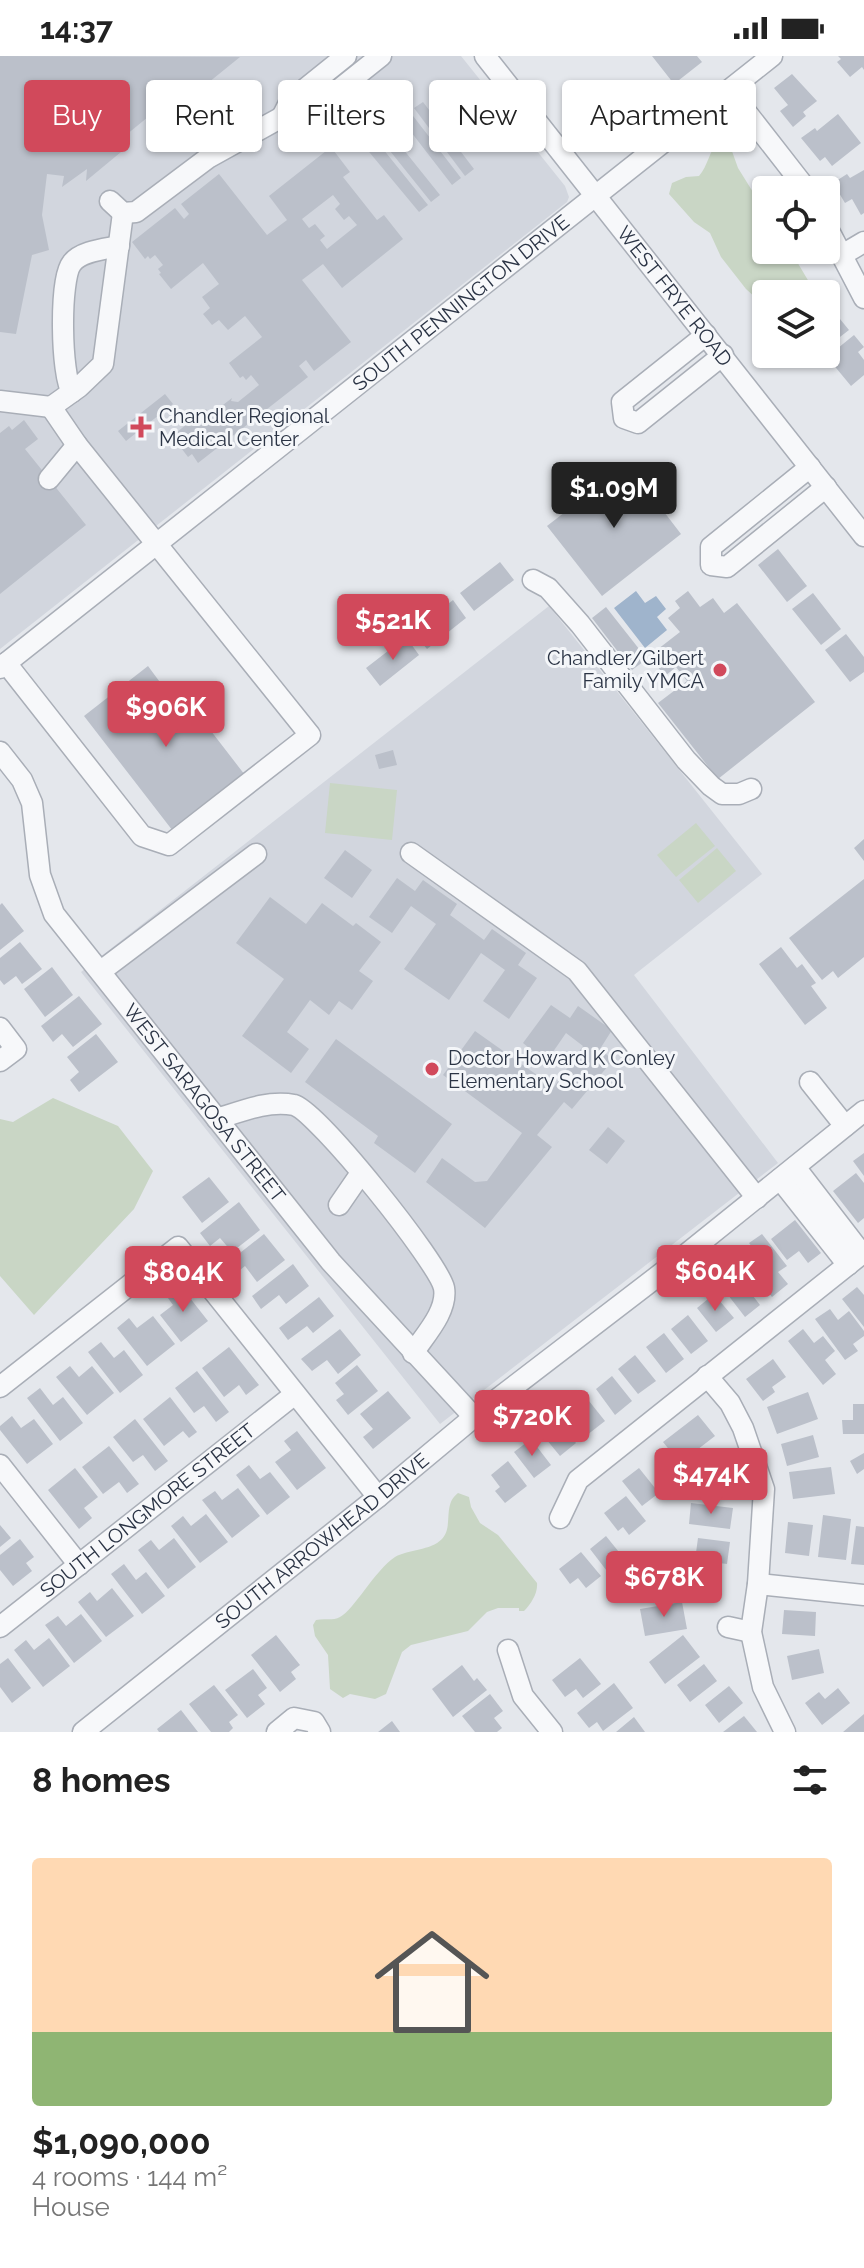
<!DOCTYPE html>
<meta charset="utf-8">
<style>
body{margin:0;font-family:Raleway,sans-serif;background:#f2f2f2;color:#222;height:100vh;display:flex;flex-direction:column;font-size:30px;white-space:nowrap}
*{box-sizing:border-box;margin:0}
p{font-size:26px;color:#767676}
.icon{flex:none;width:44px;height:44px;fill:none;stroke:currentColor;stroke-width:2;stroke-linecap:round;stroke-linejoin:round}
.map{position:relative;height:1676px;overflow:hidden}
.side{display:flex;flex-direction:column;background:#fff;flex:1}
.side>*{flex:none}
.guide{position:absolute;left:24px;top:24px;width:816px;height:72px;display:flex;gap:16px}
.tools{position:absolute;left:752px;top:120px;display:grid;gap:16px}
.tools a{display:grid;place-items:center;width:88px;height:88px;border-radius:8px;background:#fff;box-shadow:0 2px 6px #0004;font-size:40px}
.price{position:absolute;translate:-50% -68px;padding:0 18px;border-radius:8px;background:#d1495b;color:#fff;font-size:26px;line-height:52px;filter:drop-shadow(0 2px 4px #0008)}
.price::after{content:'';position:absolute;left:50%;top:48px;width:24px;height:18px;margin-left:-12px;background:inherit;clip-path:polygon(0 0,100% 0,50% 100%)}
.price.active{background:#222;color:#fff}
ul{padding:0;list-style:none}
li{display:grid;align-content:center;gap:16px;height:424px;padding:0 32px}
li span{display:grid;place-items:center;height:248px;border-radius:8px;color:#555}
li>.icon{margin-inline-start:auto}
span .icon{width:144px;height:144px;fill:#fffc;stroke-width:1}
li b{font-size:34px}
h2{display:flex;justify-content:space-between;align-items:center;height:96px;padding:0 32px;font-size:34px}
.tag{padding:0 28px;border-radius:8px;background:#fff;box-shadow:0 2px 6px #0004;font-size:28px;line-height:72px}
.tag.active{background:#d1495b;color:#fff}
.status{display:flex;justify-content:space-between;align-items:center;height:56px;padding:0 40px;background:#fff;direction:ltr}
.status svg{height:22px;fill:currentColor}
.map>svg:first-child{display:block}
.built{fill:#d2d6de}
.green{fill:#c9d6c5}
.water{fill:#9fb4cc}
.building{fill:#bbc0ca;fill-rule:evenodd}
.lines{fill:none;stroke-linecap:round;stroke-linejoin:round}
.minor-casing{stroke:#a9aeb7;stroke-width:23}
.minor{stroke:#f7f8fa;stroke-width:20}
.poi-dot{fill:#d1495b;stroke:#f4f6f9;stroke-width:3}
.labels{text-anchor:middle;dominant-baseline:central;stroke-width:6;stroke-linejoin:round;paint-order:stroke}
.street-label{font-size:20px;fill:#2b3445;stroke:#f4f6f9}
.poi-label{font-size:20px;fill:#2b3445;stroke:#f4f6f9;text-anchor:start}
</style>
<div class="status"><b>14:37</b><svg viewBox="0 0 49 12"><path d="M0 12V9h3v3zM5 12V6h3v6zM10 12V3h3v9zM15 12V0h3v12zM26 1h20v11H26zM47 4h2v5h-2z"/></svg></div>
<div class="map">
<svg width="864" height="1676" viewBox="0 0 864 1676">
<rect width="100%" height="100%" fill="#e4e7ec"/>
<path class="built" d="M0,0H461L565,130L569,141L567,146L0,593Z
M549,550L762,818L634,919L778,1107L440,1368L81,916Z"/>
<path class="green" d="M719,84H728L738,112L766,157V194H790L815,236L766,238V270L758,244L746,233L721,201L710,177L694,166L669,138L672,127L686,121L699,120C708,110 709,95 719,84Z
M330,727L397,734L392,784L325,777Z
M696,767L715,790L676,821L657,799Z
M717,792L736,815L698,847L679,824Z
M53,1042L118,1070L153,1115L134,1153L34,1259L0,1220V1063L13,1066Z
M458,1437L469,1441L471,1451L480,1467L498,1479L537,1527C538,1537 531,1548 524,1555H519V1552H498L487,1556L468,1575L411,1589L402,1596L386,1638L375,1643L350,1638L343,1642L330,1633L328,1599L315,1580L313,1569L316,1564C324,1562 333,1565 340,1561C354,1554 375,1514 395,1501C409,1493 430,1495 442,1483C454,1470 442,1449 458,1437Z"/>
<path class="water" d="M636,535L645,547L656,540L666,553L657,561L667,574L645,592L614,552Z"/>
<path class="building" d="M0,0L240,1L177,52L170,43L115,88L121,96L86,125L87,113L62,131L64,120L47,118L42,159L49,194L32,199L16,278L0,276Z
M652,0H697L702,6L674,28Z
M838,0H864V14L862,11L850,21L837,6L841,3Z
M792,18L817,45L803,56L806,60L793,71L780,55L788,49L774,32Z
M423,46L474,113L465,120L414,52Z
M410,56L461,122L452,129L401,63Z
M838,58L861,87L832,110L825,101L820,105L801,82L815,72L817,75Z
M387,73L440,139L431,146L378,80Z
M375,83L428,149L419,156L365,91Z
M331,91L350,116L343,121L377,164L384,159L403,183L342,232L323,208L302,224L351,286L314,315L306,304L299,310L308,321L198,407L192,398L188,401L172,380L206,353L210,359L232,342L231,345L238,346L259,329L251,319L246,324L243,320L240,322L229,307L262,281L245,260L228,274L219,264L212,269L203,258L210,252L202,241L219,228L203,207L171,233L159,218L161,217L158,213L163,209L155,199L150,203L148,200L145,203L132,186L175,152L184,163L189,158L181,148L219,118L267,179L287,164L269,140ZM333,139L340,148L335,153L344,164L349,160L357,169L327,193L320,184L325,180L315,168L309,172L302,163Z
M864,114V157L861,159L852,143L845,147L833,127L847,118L850,122Z
M826,246L849,274L836,284L830,277L826,281Z
M854,279L864,291L858,296L864,304V319L851,330L827,301Z
M165,338L173,348L126,385L118,375Z
M24,364L38,383L25,393L86,469L0,538V377L9,370L12,374Z
M627,408L649,437L642,442L651,454L658,448L681,478L602,540L547,470Z
M778,493L807,530L787,546L758,509Z
M500,506L514,524L474,555L460,537Z
M688,535L700,551L713,542L724,557L737,547L815,646L718,723L658,647L687,625L676,611L665,620L649,600L680,576L668,562L680,552L675,545Z
M813,537L841,573L821,589L792,553Z
M453,544L466,562L427,593L413,576Z
M606,551L647,603L632,614L592,562Z
M846,578L864,601V616L850,626L825,594Z
M406,581L419,599L380,630L366,612Z
M148,610L165,633L174,627L248,723L176,779L84,660Z
M393,694L397,709L379,713L375,699Z
M864,783V805L854,792Z
M345,794L372,814L352,842L324,822Z
M397,822L415,835L423,824L457,848L450,859L484,884L492,873L526,897L518,909L537,922L509,963L483,945L505,914L481,897L449,944L404,913L436,868L411,850L392,877L369,861Z
M864,823V901L838,922L833,915L822,924L789,882Z
M270,841L306,868L322,847L353,870L356,867L381,886L359,915L373,925L352,954L339,945L329,959L310,944L287,976L309,993L291,1017L242,980L284,923L236,887Z
M2,847L24,875L0,894V849Z
M20,886L42,913L22,928L16,920L4,929L0,924V902Z
M781,891L797,912L802,908L816,927L811,930L827,952L805,969L759,908Z
M52,911L73,939L45,961L24,933Z
M79,940L102,968L73,991L62,978L53,986L41,970Z
M551,949L570,962L578,950L612,974L600,993L613,1004L572,1053L564,1046L537,1079L552,1091L485,1172L426,1126L442,1102L475,1126L487,1125L522,1077L443,1019L475,975L554,1031L583,990L566,977L546,1006L523,987Z
M96,978L118,1006L79,1036L70,1024L79,1016L67,1001Z
M336,983L452,1068L415,1117L374,1087L378,1080L305,1026Z
M608,1071L625,1085L607,1108L589,1094Z
M864,1097V1120L853,1105Z
M856,1117L864,1127V1162L858,1167L833,1135Z
M209,1121L229,1146L202,1167L182,1141Z
M239,1146L260,1174L232,1196L220,1182L210,1190L200,1177Z
M795,1164L821,1197L808,1207L799,1195L787,1204L771,1183Z
M264,1178L285,1204L257,1226L245,1210L234,1219L226,1208Z
M762,1178L787,1210L778,1216L788,1228L772,1241L747,1209L759,1200L749,1187Z
M741,1207L759,1230L750,1236L760,1249L745,1261L711,1217L722,1209L728,1216Z
M293,1208L309,1230L286,1248L279,1239L261,1253L252,1240Z
M179,1228L208,1265L181,1286L160,1259L173,1249L165,1238Z
M857,1231L864,1239V1271L842,1243Z
M714,1238L734,1262L716,1276L697,1252Z
M319,1241L334,1260L313,1277L307,1270L288,1284L279,1272Z
M830,1253L838,1264L849,1255L864,1275V1280L853,1288L858,1295L845,1304L815,1263Z
M688,1259L708,1285L691,1298L671,1273Z
M153,1260L175,1288L147,1310L117,1272L129,1262L137,1272Z
M340,1273L361,1299L338,1318L327,1304L312,1315L301,1303Z
M803,1273L814,1287L823,1280L835,1295L825,1304L836,1318L823,1329L788,1285Z
M664,1277L684,1303L666,1317L646,1291Z
M101,1286L114,1302L124,1294L143,1319L120,1337L88,1296Z
M229,1291L259,1329L246,1339L239,1329L224,1341L202,1312Z
M635,1299L656,1325L638,1338L618,1313Z
M773,1303L786,1321L772,1331L775,1336L763,1345L746,1323Z
M357,1309L378,1335L348,1359L336,1344L344,1338L335,1327Z
M70,1310L79,1321L92,1310L114,1337L87,1359L56,1321Z
M197,1315L229,1356L216,1366L204,1350L194,1357L175,1332Z
M612,1320L632,1345L615,1359L596,1333Z
M40,1332L53,1349L63,1341L83,1367L60,1385L27,1342Z
M388,1335L411,1362L373,1393L363,1381L373,1373L360,1358Z
M808,1336L818,1363L777,1378L767,1351Z
M585,1340L605,1365L587,1379L568,1354Z
M170,1341L197,1376L189,1382L183,1375L164,1390L143,1363Z
M853,1348H864V1378H843L842,1364H853Z
M554,1359L576,1387L560,1400L537,1372Z
M698,1359L715,1380L680,1407L663,1386Z
M12,1360L21,1372L34,1363L53,1388L27,1408L0,1374V1370Z
M135,1363L168,1405L155,1415L143,1399L133,1406L113,1381Z
M297,1375L326,1412L297,1434L275,1406L291,1394L284,1385Z
M813,1379L819,1401L787,1410L781,1388Z
M531,1383L551,1409L534,1422L514,1396Z
M109,1390L139,1428L127,1437L119,1426L103,1438L82,1411Z
M864,1397V1413L857,1418L850,1405Z
M508,1405L527,1430L505,1447L495,1435L500,1431L491,1419Z
M727,1408L734,1434L698,1443L693,1425L705,1422L703,1414Z
M249,1409L260,1423L270,1416L290,1441L267,1459L236,1419Z
M831,1411L835,1438L793,1443L789,1416Z
M75,1412L98,1441L84,1452L92,1462L79,1473L48,1434Z
M639,1412L659,1437L642,1450L622,1425Z
M238,1432L260,1460L232,1482L202,1444L215,1435L222,1444Z
M626,1440L646,1465L629,1479L623,1471L618,1475L604,1457Z
M691,1447L733,1452L730,1473L689,1468Z
M206,1458L228,1486L200,1507L171,1470L183,1460L191,1470Z
M823,1459L851,1463L846,1504L818,1501Z
M788,1466L813,1469L809,1500L785,1497Z
M0,1469L11,1482L0,1491Z
M856,1470L864,1471V1509L851,1508Z
M606,1480L627,1506L610,1519L590,1493Z
M174,1482L196,1511L168,1533L138,1494L151,1484L159,1494Z
M698,1482L730,1486L727,1508L695,1504Z
M20,1483L34,1501L26,1507L32,1515L13,1530L0,1514V1499Z
M581,1496L601,1520L586,1532L578,1522L570,1528L559,1513Z
M124,1508L136,1524L146,1516L165,1540L142,1558L111,1518Z
M665,1510L712,1517L708,1544L661,1537Z
M112,1532L134,1560L106,1581L78,1546L90,1536L97,1545Z
M682,1546L687,1573L645,1580L640,1553Z
M784,1554L816,1556L815,1580L782,1578Z
M81,1558L102,1585L74,1607L45,1569L58,1560L66,1570Z
M276,1579L300,1609L291,1616L296,1623L280,1636L251,1599Z
M683,1579L700,1601L665,1628L649,1606Z
M49,1582L70,1610L43,1631L14,1594L26,1584L34,1594Z
M819,1593L824,1617L792,1624L787,1600Z
M8,1602L31,1632L12,1647L0,1631V1608Z
M580,1602L601,1628L583,1642L576,1633L565,1641L552,1624Z
M704,1608L717,1625L690,1646L677,1629Z
M462,1609L474,1625L477,1622L487,1634L453,1661L432,1633Z
M253,1613L267,1632L258,1639L265,1648L247,1662L225,1634Z
M614,1627L633,1652L603,1675L597,1666L589,1672L577,1657Z
M214,1629L238,1659L229,1666L233,1672L229,1676H211L189,1648Z
M729,1630L743,1647L719,1667L705,1649Z
M838,1632L850,1647L822,1669L805,1647L819,1636L825,1643Z
M490,1638L503,1655L494,1662L502,1672L497,1676H475L462,1660Z
M181,1654L198,1676H159L157,1673Z
M864,1658V1676H843Z
M744,1660L757,1676H723Z
M634,1661L645,1676H616Z
M392,1665L400,1676H378Z"/>
<g class="lines">
<g class="minor-casing">
<g id="minor">
<path id="s1" d="M485,0L864,480"/>
<path d="M729,34L807,134"/>
<path d="M282,61L290,45L346,0"/>
<path d="M110,145L123,157L136,156L208,102L282,61L307,59L381,0"/>
<path d="M826,169L864,242"/>
<path d="M842,199L864,186"/>
<path d="M706,279L622,346L624,362L638,367L723,299"/>
<path d="M72,336C61,320 59,223 72,207C81,195 105,193 119,190"/>
<path d="M0,345L51,351"/>
<path d="M810,411L711,491V509L727,511L826,431"/>
<path d="M49,423L77,389"/>
<path d="M533,524L548,532L580,568L686,704L711,730L722,738H739L751,733"/>
<path d="M6,607L142,780L169,789L310,679L77,389L51,351L79,331L103,308L123,157"/>
<path id="s2" d="M0,612L772,0"/>
<path id="s3" d="M0,696L22,724L32,747L40,819L54,858L331,1206L474,1361"/>
<path d="M411,797L577,915L757,1142"/>
<path d="M101,915L256,798"/>
<path d="M0,972L16,993L0,1005"/>
<path d="M810,1026L845,1070"/>
<path d="M217,1063C242,1055 268,1044 294,1049C317,1055 439,1207 444,1232C448,1255 425,1279 413,1297"/>
<path d="M795,1111L862,1198"/>
<path d="M780,1123L848,1209"/>
<path d="M339,1149L361,1117"/>
<path d="M707,1320L730,1347L743,1372L764,1433L758,1528L751,1576L763,1631L785,1676"/>
<path d="M0,1331L178,1191L378,1441"/>
<path d="M0,1409L79,1509"/>
<path d="M560,1462L578,1424L864,1196"/>
<path d="M758,1528L864,1539"/>
<path id="s4" d="M0,1571L295,1338"/>
<path d="M728,1571L751,1576"/>
<path d="M508,1594L523,1640L552,1676"/>
<path id="s5" d="M83,1676L378,1441L474,1361L684,1200L864,1055"/>
<path d="M277,1676L294,1662L314,1666L320,1676"/>
</g>
</g>
<use href="#minor" class="minor"/>
</g>
<g class="poi-dot">
<path d="M137 359h8v8h8v8h-8v8h-8v-8h-8v-8h8z"/>
<circle cx="720" cy="614" r="8"/>
<circle cx="432" cy="1013" r="8"/>
</g>
<g class="labels">
<g class="street-label">
<text stroke="none"><textPath href="#s1" startOffset="306">WEST FRYE ROAD</textPath></text>
<text stroke="none"><textPath href="#s2" startOffset="588">SOUTH PENNINGTON DRIVE</textPath></text>
<text stroke="none"><textPath href="#s3" startOffset="416">WEST SARAGOSA STREET</textPath></text>
<text stroke="none"><textPath href="#s4" startOffset="188">SOUTH LONGMORE STREET</textPath></text>
<text stroke="none"><textPath href="#s5" startOffset="306">SOUTH ARROWHEAD DRIVE</textPath></text>
</g>
<g class="poi-label">
<text x="159" y="360">Chandler Regional<tspan x="159" dy="23">Medical Center</tspan></text>
<text x="704" y="602" text-anchor="end">Chandler/Gilbert<tspan x="704" dy="23">Family YMCA</tspan></text>
<text x="448" y="1002">Doctor Howard K Conley<tspan x="448" dy="23">Elementary School</tspan></text>
</g>
</g>
</svg>
<div class="tools">
<a><svg class="icon" aria-label="locate" viewBox="0 0 24 24"><circle cx="12" cy="12" r="6"/><path d="M12 2v4M12 18v4M2 12h4M18 12h4"/></svg></a>
<a><svg class="icon" aria-label="layers" viewBox="0 0 24 24"><path d="M12 4l9 5-9 5-9-5zM3 14l9 5 9-5"/></svg></a>
</div>
<b class="price active" style="left:614px;top:474px">$1.09M</b>
<b class="price" style="left:393px;top:606px">$521K</b>
<b class="price" style="left:166px;top:693px">$906K</b>
<b class="price" style="left:715px;top:1257px">$604K</b>
<b class="price" style="left:183px;top:1258px">$804K</b>
<b class="price" style="left:532px;top:1402px">$720K</b>
<b class="price" style="left:711px;top:1460px">$474K</b>
<b class="price" style="left:664px;top:1563px">$678K</b>
<div class="guide">
<a class="tag active">Buy</a>
<a class="tag">Rent</a>
<a class="tag">Filters</a>
<a class="tag">New</a>
<a class="tag">Apartment</a>
</div>
</div>
<section class="side">
<h2>8 homes<svg class="icon" aria-label="filters" viewBox="0 0 24 24"><path d="M4 7h16M4 17h16"/><circle cx="9" cy="7" r="2"/><circle cx="15" cy="17" r="2"/></svg></h2>
<ul>
<li><span style="background:linear-gradient(#ffd9b3 70%,#8fb573 0)"><svg class="icon" aria-label="home" viewBox="0 0 24 24"><path d="M3 11l9-7 9 7M6 9v11h12V9"/></svg></span><div><b>$1,090,000</b><p>4 rooms · 144 m²</p><p>House</p></div></li>
</ul>
</section>
